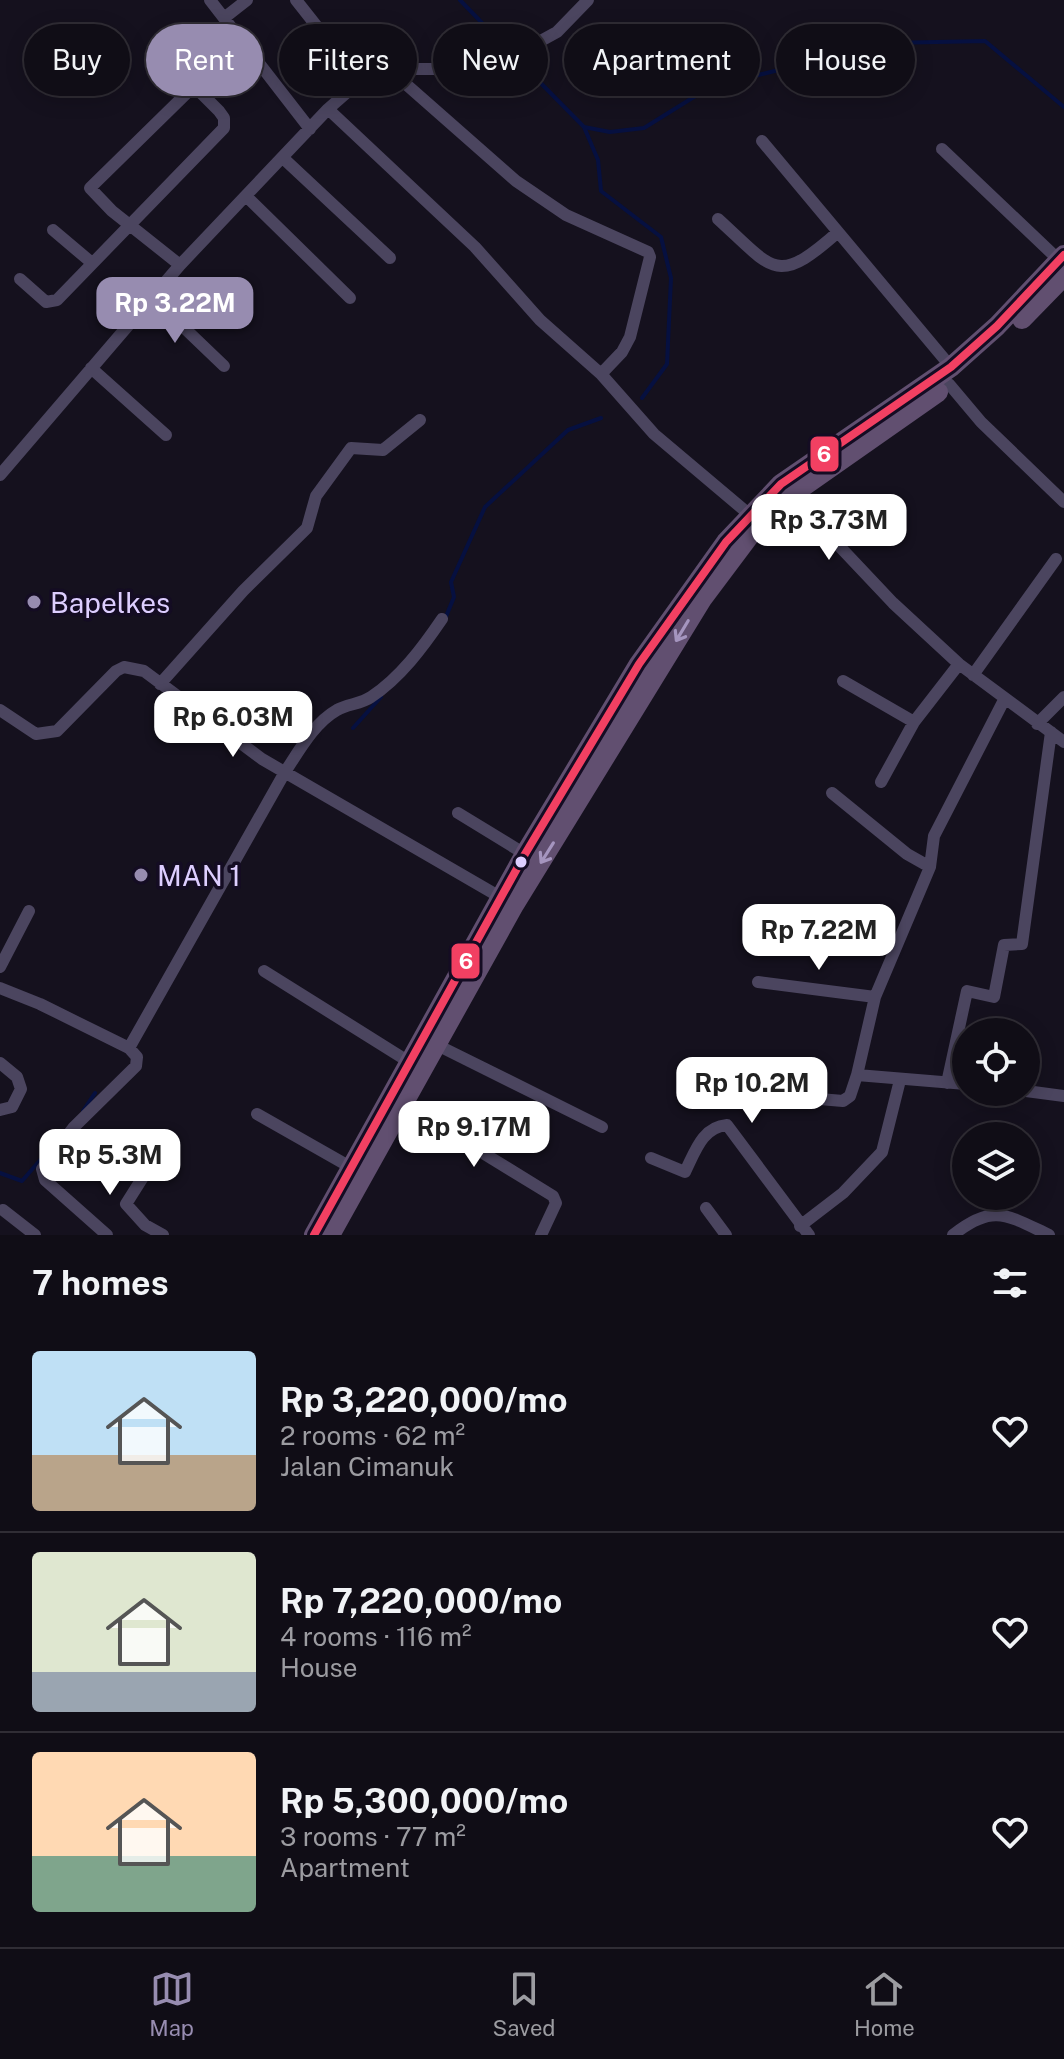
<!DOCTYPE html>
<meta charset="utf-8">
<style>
body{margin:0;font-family:"Public Sans",sans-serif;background:#1e1b23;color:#f1f3f6;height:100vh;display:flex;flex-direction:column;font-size:30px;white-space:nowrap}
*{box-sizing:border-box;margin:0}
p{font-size:26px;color:#9c9ca1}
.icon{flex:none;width:44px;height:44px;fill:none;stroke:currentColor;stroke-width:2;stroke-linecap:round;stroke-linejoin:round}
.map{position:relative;height:1235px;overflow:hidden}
.panel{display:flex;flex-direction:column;background:#100d16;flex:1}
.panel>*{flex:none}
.top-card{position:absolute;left:24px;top:24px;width:1016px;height:72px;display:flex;gap:16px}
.buttons{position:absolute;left:952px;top:1018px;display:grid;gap:16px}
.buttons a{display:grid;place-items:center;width:88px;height:88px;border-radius:50%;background:#100d16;box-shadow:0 4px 20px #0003,0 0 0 2px #302d35;font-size:40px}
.price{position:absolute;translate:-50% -68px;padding:0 18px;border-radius:16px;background:#fff;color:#222;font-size:26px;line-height:52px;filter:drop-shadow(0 2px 4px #0008)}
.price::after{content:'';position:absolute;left:50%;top:48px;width:24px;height:18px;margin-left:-12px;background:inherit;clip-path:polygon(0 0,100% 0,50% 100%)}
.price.on{background:#978cb0;color:#fff}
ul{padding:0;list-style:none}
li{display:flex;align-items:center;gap:24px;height:200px;padding:0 32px}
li+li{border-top:2px solid #302d35}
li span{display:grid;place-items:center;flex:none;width:224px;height:160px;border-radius:8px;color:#555}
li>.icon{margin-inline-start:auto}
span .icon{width:96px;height:96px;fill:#fffc;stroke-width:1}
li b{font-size:34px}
h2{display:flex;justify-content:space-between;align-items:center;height:96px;padding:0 32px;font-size:34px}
.chip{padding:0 28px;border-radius:36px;background:#100d16;box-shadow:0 4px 20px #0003,0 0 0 2px #302d35;font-size:28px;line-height:72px}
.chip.on{background:#978cb0;color:#fff}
.dock{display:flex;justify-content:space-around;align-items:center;height:112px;border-top:2px solid #302d35;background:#100d16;font-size:22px;color:#9c9ca1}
.dock a{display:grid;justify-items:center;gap:4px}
.dock .on{color:#978cb0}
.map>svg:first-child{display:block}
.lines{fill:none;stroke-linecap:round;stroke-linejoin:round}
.stream{stroke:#061040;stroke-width:4}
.minor{stroke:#4b455f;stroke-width:12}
.primary{stroke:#614f70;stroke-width:20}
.bus-1-casing{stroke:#140c23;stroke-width:14}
.bus-1{stroke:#f24062;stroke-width:8}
.oneway{stroke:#a595bf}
.poi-dot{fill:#978cb0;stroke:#140c23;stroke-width:3}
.bus-dot{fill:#ddceff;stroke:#140c23;stroke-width:3}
.labels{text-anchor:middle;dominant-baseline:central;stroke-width:7;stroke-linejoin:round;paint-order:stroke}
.poi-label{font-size:28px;fill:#ddceff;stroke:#140c23;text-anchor:start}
.line-badge{stroke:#140c23;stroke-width:3}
.badge-label{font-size:22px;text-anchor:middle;font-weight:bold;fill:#fff}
</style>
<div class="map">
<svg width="1064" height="1235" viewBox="0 0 1064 1235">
<rect width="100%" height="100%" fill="#15111e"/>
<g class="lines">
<path class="stream" d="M460,0L511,53
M517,59L584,127L610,132L644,128L710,87L888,43L985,41L1064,107
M584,127L598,160L601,191L661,237L671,278L667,364L642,398
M445,619L454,597L451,582L485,507L568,430L601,418
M353,728L381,697
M83,1111L95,1093
M0,1173L22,1181L48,1151"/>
<path class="minor" d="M210,0L310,129
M296,0L360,81
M224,18L247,0
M391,71L516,181L566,215L648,252L650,257L630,337L622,352L601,374
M328,109L475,247L540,320L601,374L654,434L750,515
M762,141L951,367
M942,149L1062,263
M283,158L390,258
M246,196L350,298
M718,219C774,270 776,287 838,232
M53,230L92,263
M180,265L112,211L90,188L193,87
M20,279L46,302L57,300L224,128V118L219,111L170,62
M152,297L224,366
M91,368L166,435
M949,384L981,422L1064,502
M0,475L180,265L328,109L360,81L405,69H478L497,65L557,32L588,0
M791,495L893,603L959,664L1064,742
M973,675L1056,559
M843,681L914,722
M160,684L243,591L307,528L316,496L351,448L383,450L420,420
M0,710L36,734L57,731L116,671L124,667L144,671L262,759L500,897
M1037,724L1064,697
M881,782L914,722L959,664
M832,793L907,854L930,867
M458,813L525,854
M0,967L29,911
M264,971L414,1065
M758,982L875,997
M0,988L40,1004L129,1048L137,1057L136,1066L74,1127L42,1169L45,1180L107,1235
M435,1044L602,1127
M129,1048L285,772C299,751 314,723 337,710C347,704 361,704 371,697C400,678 423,647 442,619
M0,1063L17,1077L21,1089L12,1107L0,1110
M947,1083L967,991L994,997L1004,945L1022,944L1051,732
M966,1084L857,1075L875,997L930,867L934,836L1004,700
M1026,1091L1064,1096
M796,1097L843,1101L850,1096L857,1075
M403,1104L553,1196L556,1203L541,1235
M257,1114L352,1168
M162,1147L126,1204L145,1225L163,1235
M651,1158L685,1172C695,1152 702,1127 727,1125L809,1235
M706,1208L726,1235
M3,1210L35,1235
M800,1226L843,1193L882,1152L900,1080
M953,1235C993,1203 1007,1215 1049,1235"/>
<path class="primary" d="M1022,319L1064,276
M314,1235L525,854L639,664L726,542L781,484L951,367L997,326L1064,255
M330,1235L514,905L702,599L753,531L791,495L938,392"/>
<g class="bus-1-casing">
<path id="bus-1" d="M314,1235L525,854L639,664L726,542L781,484L951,367L997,326L1064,255"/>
</g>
<use href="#bus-1" class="bus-1"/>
</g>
<defs><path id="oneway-shaft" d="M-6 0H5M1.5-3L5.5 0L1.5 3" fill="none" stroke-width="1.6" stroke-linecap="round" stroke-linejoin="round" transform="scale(2)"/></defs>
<g class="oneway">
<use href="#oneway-shaft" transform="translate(682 631) rotate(121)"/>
<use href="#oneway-shaft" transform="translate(547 853) rotate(122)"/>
</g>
<g class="poi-dot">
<circle cx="34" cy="602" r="8"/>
<circle cx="141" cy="875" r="8"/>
</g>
<circle class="bus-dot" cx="521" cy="862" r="7"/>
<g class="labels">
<g class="poi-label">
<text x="50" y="602">Bapelkes</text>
<text x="157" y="875">MAN 1</text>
</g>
</g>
<g class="line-badge">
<rect x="809" y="435" width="31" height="38" rx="8" fill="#f24062"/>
<rect x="450" y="942" width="31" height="38" rx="8" fill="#f24062"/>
</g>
<g class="badge-label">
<text x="824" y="462">6</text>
<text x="466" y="969">6</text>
</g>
</svg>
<div class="buttons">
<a><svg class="icon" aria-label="locate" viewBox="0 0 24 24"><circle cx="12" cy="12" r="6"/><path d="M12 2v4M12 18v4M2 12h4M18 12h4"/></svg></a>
<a><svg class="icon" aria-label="layers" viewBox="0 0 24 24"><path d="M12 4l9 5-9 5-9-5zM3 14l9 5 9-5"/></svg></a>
</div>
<b class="price on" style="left:175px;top:345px">Rp 3.22M</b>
<b class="price" style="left:829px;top:562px">Rp 3.73M</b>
<b class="price" style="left:233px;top:759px">Rp 6.03M</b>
<b class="price" style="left:819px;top:972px">Rp 7.22M</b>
<b class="price" style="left:752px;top:1125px">Rp 10.2M</b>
<b class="price" style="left:474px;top:1169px">Rp 9.17M</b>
<b class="price" style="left:110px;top:1197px">Rp 5.3M</b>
<div class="top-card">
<a class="chip">Buy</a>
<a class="chip on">Rent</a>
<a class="chip">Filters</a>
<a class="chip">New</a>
<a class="chip">Apartment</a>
<a class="chip">House</a>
</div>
</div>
<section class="panel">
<h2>7 homes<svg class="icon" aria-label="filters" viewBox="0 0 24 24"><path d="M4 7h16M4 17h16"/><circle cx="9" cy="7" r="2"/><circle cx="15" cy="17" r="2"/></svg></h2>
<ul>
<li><span style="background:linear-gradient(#bfe0f5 65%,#b9a48a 0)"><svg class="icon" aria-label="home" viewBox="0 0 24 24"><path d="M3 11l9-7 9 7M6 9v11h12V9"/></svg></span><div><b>Rp 3,220,000/mo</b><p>2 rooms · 62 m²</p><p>Jalan Cimanuk</p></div><svg class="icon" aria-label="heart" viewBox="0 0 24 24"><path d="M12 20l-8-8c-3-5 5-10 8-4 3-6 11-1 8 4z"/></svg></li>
<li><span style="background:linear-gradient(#dfe7d0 75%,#9aa5b1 0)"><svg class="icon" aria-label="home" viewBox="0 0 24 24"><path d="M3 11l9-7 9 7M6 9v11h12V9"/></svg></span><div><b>Rp 7,220,000/mo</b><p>4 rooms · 116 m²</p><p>House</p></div><svg class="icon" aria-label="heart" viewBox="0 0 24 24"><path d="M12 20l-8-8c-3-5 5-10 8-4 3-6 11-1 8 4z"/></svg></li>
<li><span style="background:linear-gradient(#ffd9b3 65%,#7fa58c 0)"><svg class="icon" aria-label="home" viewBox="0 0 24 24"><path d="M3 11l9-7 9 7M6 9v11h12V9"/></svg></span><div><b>Rp 5,300,000/mo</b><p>3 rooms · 77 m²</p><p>Apartment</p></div><svg class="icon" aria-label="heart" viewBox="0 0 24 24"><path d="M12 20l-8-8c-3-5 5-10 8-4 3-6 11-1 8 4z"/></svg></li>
</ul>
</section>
<nav class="dock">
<a class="on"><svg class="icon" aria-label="map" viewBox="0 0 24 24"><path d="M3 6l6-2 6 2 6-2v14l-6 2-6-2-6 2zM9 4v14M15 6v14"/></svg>Map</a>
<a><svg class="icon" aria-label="saved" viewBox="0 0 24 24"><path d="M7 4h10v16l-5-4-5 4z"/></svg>Saved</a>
<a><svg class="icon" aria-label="home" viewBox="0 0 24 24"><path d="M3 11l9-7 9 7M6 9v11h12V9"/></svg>Home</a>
</nav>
